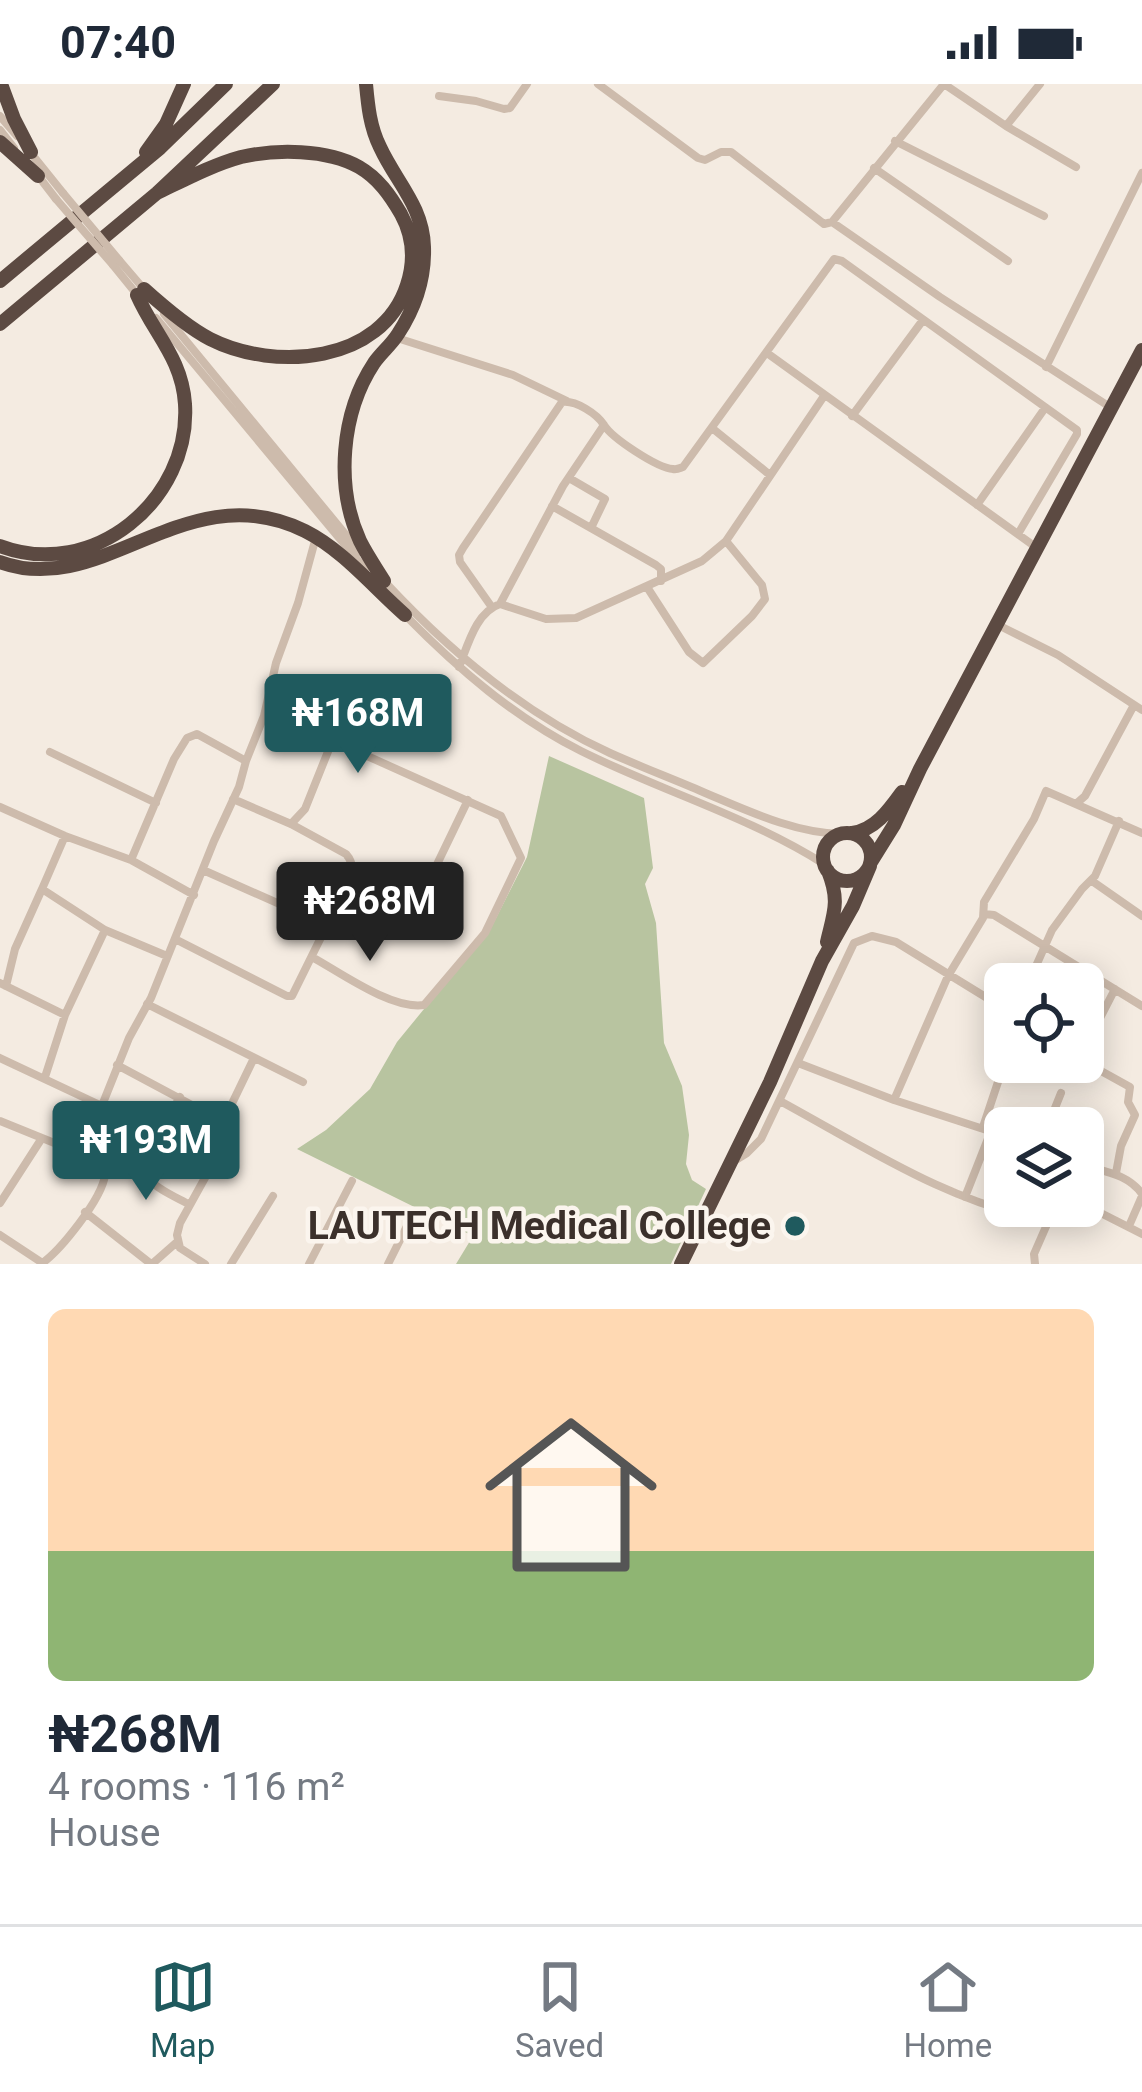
<!DOCTYPE html>
<meta charset="utf-8">
<style>
body{margin:0;font-family:Roboto,sans-serif;background:#f6f6f7;color:#1f2937;height:100vh;display:flex;flex-direction:column;font-size:45px;white-space:nowrap}
*{box-sizing:border-box;margin:0}
p{font-size:39px;color:#747a83}
.icon{flex:none;width:66px;height:66px;fill:none;stroke:currentColor;stroke-width:2;stroke-linecap:round;stroke-linejoin:round}
.map{position:relative;height:1180px;overflow:hidden}
.drawer{display:flex;flex-direction:column;background:#fff;flex:1}
.drawer>*{flex:none}
.buttons{position:absolute;left:984px;top:879px;display:grid;gap:24px}
.buttons a{display:grid;place-items:center;width:120px;height:120px;border-radius:18px;background:#fff;box-shadow:0 6px 30px #0003;font-size:60px}
.price{position:absolute;translate:-50% -102px;padding:0 27px;border-radius:12px;background:#1f5a5e;color:#fff;font-size:39px;line-height:78px;filter:drop-shadow(0 3px 6px #0008)}
.price::after{content:'';position:absolute;left:50%;top:72px;width:36px;height:27px;margin-left:-18px;background:inherit;clip-path:polygon(0 0,100% 0,50% 100%)}
.price.on{background:#222;color:#fff}
ul{padding:0;list-style:none}
li{display:grid;align-content:center;gap:24px;height:636px;padding:0 48px}
li+li{border-top:3px solid #e0e1e3}
li span{display:grid;place-items:center;height:372px;border-radius:18px;color:#555}
li>.icon{margin-inline-start:auto}
span .icon{width:216px;height:216px;fill:#fffc;stroke-width:1}
li b{font-size:51px}
.status{display:flex;justify-content:space-between;align-items:center;height:84px;padding:0 60px;background:#fff;direction:ltr}
.status svg{height:33px;fill:currentColor}
.dock{display:flex;justify-content:space-around;align-items:center;height:168px;border-top:3px solid #e0e1e3;background:#fff;font-size:33px;color:#747a83}
.dock a{display:grid;justify-items:center;gap:6px}
.dock .on{color:#1f5a5e}
.map>svg:first-child{display:block}
.green{fill:#b8c4a0}
.lines{fill:none;stroke-linecap:round;stroke-linejoin:round}
.minor{stroke:#cdbbac;stroke-width:8}
.highway{stroke:#5c4a42;stroke-width:14}
.minor-bridge{stroke:#cdbbac;stroke-width:8}
.poi-dot{fill:#1f5a5e;stroke:#fbf5ee;stroke-width:4.5}
.labels{text-anchor:middle;dominant-baseline:central;stroke-width:9;stroke-linejoin:round;paint-order:stroke}
.poi-label{font-size:39px;font-weight:bold;fill:#3b302b;stroke:#fbf5ee;text-anchor:end}
</style>
<div class="status"><b>07:40</b><svg viewBox="0 0 49 12"><path d="M0 12V9h3v3zM5 12V6h3v6zM10 12V3h3v9zM15 12V0h3v12zM26 1h20v11H26zM47 4h2v5h-2z"/></svg></div>
<div class="map">
<svg width="1142" height="1180" viewBox="0 0 1142 1180">
<rect width="100%" height="100%" fill="#f4ebe1"/>
<path class="green" d="M549,672L644,714L653,784L645,800L656,839L664,959L682,1002L689,1051L686,1080L692,1096L706,1105L671,1180H456L473,1152L297,1065L326,1046L370,1005L397,958L492,842L527,773Z"/>
<g class="lines">
<path class="minor" d="M598,0L698,74L705,76L721,68H731L824,140L832,138L940,213L1110,323
M944,0L1006,42L1076,83
M439,12L476,17L504,25L510,24L527,0
M0,32L17,52
M1006,42L1040,0
M0,46L14,64
M895,57L1044,132
M30,68L63,109
M874,84L1008,177
M36,89L56,115
M832,138L944,0
M119,176L143,204
M113,181L139,213
M164,230L360,468
M156,234L365,485
M397,254L513,291L567,317
M767,269L1037,464
M1046,283L1142,89
M852,332L923,236
M712,344L770,391
M569,394L605,415L591,444
M977,421L1045,324
M552,422L656,481L661,485V497
M385,498C450,568 523,629 610,669C641,683 673,695 703,708C746,726 796,750 843,750
M647,503L689,568L703,579L752,532L765,515L762,501L726,457
M500,520L546,535L576,534L702,477L726,457L824,312
M491,522L460,478L459,471L463,464L562,318C576,316 597,330 604,341
M406,532C458,585 515,634 581,667C661,707 748,732 824,780
M998,541L1058,571L1142,626
M459,583C468,561 476,528 500,520L563,402L604,341C612,354 657,384 673,385C677,386 680,384 683,383L834,175L842,177L1077,346V350L1018,450
M264,632L331,660L356,667L501,732L521,774L485,849L424,921C392,926 341,889 312,873
M50,668L156,719
M1077,719L1085,712L1134,621
M0,723L65,752L131,776L194,811
M291,740L305,725L331,660
M65,752L42,805L105,846L167,872
M131,776L174,675L187,654L197,650L246,677
M203,786L327,841
M1092,797L1142,832
M346,813L401,836L414,828L468,716
M984,830L994,831L1142,922
M175,855L287,912H292L336,823C346,808 361,787 346,770L291,740L233,715
M0,899L65,931
M1028,900L1052,846L1082,805L1095,792L1119,737
M6,902L15,865L42,805
M147,920L303,998
M1083,967L1115,905
M0,974L102,1022
M1083,977L1130,1003L1128,1018L1135,1031L1121,1062L1116,1089
M798,979L894,1016L1005,1052
M117,981L203,1027L225,1034L229,1046L227,1054L180,1139L177,1151L180,1164L205,1180
M45,993L65,931L105,846
M180,1013C171,1029 138,1079 148,1094C156,1105 178,1114 190,1121
M894,1016L948,892L983,834L984,818L1034,735L1046,707L1142,749
M780,1017C865,1063 952,1121 1049,1137
M225,1034L254,974
M0,1037L79,1069L105,1091C102,1115 60,1167 41,1180
M983,1043L1005,977
M1047,1044L1061,1009
M79,1069L93,1044L129,954L151,914L214,757L239,703L246,677L264,632L276,579L298,519L316,453
M734,1077L747,1069L761,1055L854,859L872,852L896,858L1005,925
M1083,1081C1105,1088 1128,1090 1142,1110
M965,1113L991,1047
M0,1119L42,1054
M1083,1120L1142,1150
M85,1128L151,1180
M1129,1142L1142,1112
M0,1151L41,1178
M152,1180L177,1158
M231,1180L273,1112
M309,1180L352,1097
M388,1180L414,1128
M1035,1180L1034,1170L1055,1122"/>
<path class="highway" d="M1,0L14,35L31,68
M366,0C368,22 370,43 380,63C396,98 423,122 424,163C425,195 415,224 398,250C391,261 381,269 374,279C341,329 335,402 360,457C367,471 376,484 384,497
M0,58L38,92
M146,68L166,40L184,0
M0,197L160,64L226,0
M144,205C164,223 187,243 210,255C275,288 382,279 407,201C415,177 413,152 401,130C390,111 378,94 359,83C327,65 276,65 241,73C212,81 184,96 157,109
M0,240L157,109L273,0
M0,462C93,497 191,416 185,320C182,274 154,250 137,211
M0,478C103,516 186,388 305,447C343,466 373,503 405,531
M823 773a24 24 0 1 1 48 0a24 24 0 1 1-48 0Z
M852,749C875,746 889,726 902,708
M871,778L894,741L920,685L1142,266
M827,858C834,828 840,817 828,787
M681,1180L770,998L822,877L853,822L870,782"/>
<path class="minor-bridge" d="M63,109L119,176
M56,115L113,181"/>
</g>
<circle class="poi-dot" cx="795" cy="1142" r="12"/>
<g class="labels">
<g class="poi-label">
<text x="771" y="1142">LAUTECH Medical College</text>
</g>
</g>
</svg>
<div class="buttons">
<a><svg class="icon" aria-label="locate" viewBox="0 0 24 24"><circle cx="12" cy="12" r="6"/><path d="M12 2v4M12 18v4M2 12h4M18 12h4"/></svg></a>
<a><svg class="icon" aria-label="layers" viewBox="0 0 24 24"><path d="M12 4l9 5-9 5-9-5zM3 14l9 5 9-5"/></svg></a>
</div>
<b class="price" style="left:358px;top:692px">₦168M</b>
<b class="price on" style="left:370px;top:880px">₦268M</b>
<b class="price" style="left:146px;top:1119px">₦193M</b>
</div>
<section class="drawer">
<ul>
<li><span style="background:linear-gradient(#ffd9b3 65%,#8fb573 0)"><svg class="icon" aria-label="home" viewBox="0 0 24 24"><path d="M3 11l9-7 9 7M6 9v11h12V9"/></svg></span><div><b>₦268M</b><p>4 rooms · 116 m²</p><p>House</p></div></li>
</ul>
</section>
<nav class="dock">
<a class="on"><svg class="icon" aria-label="map" viewBox="0 0 24 24"><path d="M3 6l6-2 6 2 6-2v14l-6 2-6-2-6 2zM9 4v14M15 6v14"/></svg>Map</a>
<a><svg class="icon" aria-label="saved" viewBox="0 0 24 24"><path d="M7 4h10v16l-5-4-5 4z"/></svg>Saved</a>
<a><svg class="icon" aria-label="home" viewBox="0 0 24 24"><path d="M3 11l9-7 9 7M6 9v11h12V9"/></svg>Home</a>
</nav>
